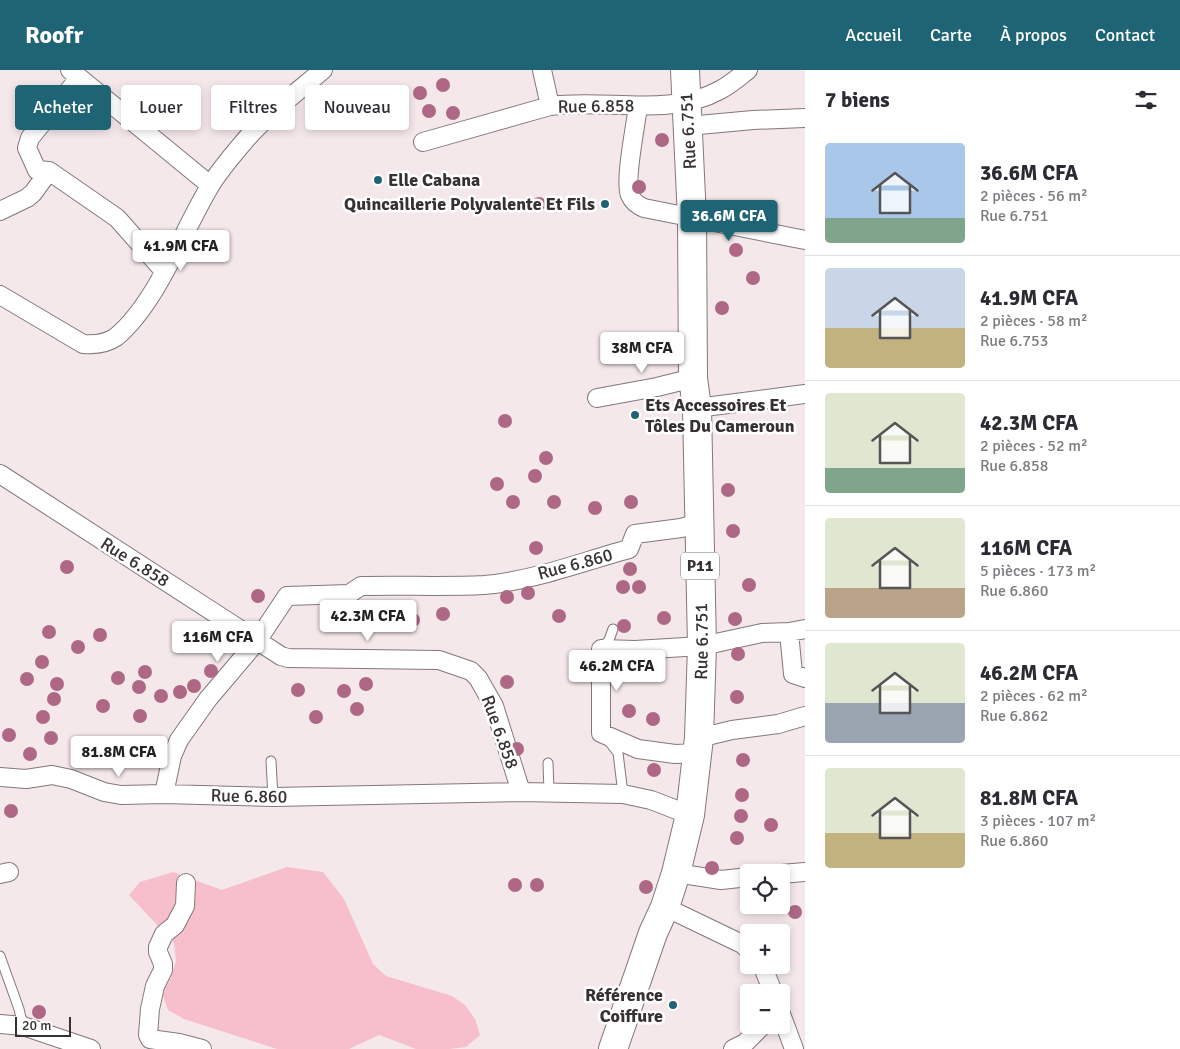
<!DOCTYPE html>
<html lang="fr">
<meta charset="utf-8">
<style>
body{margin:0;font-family:Signika,sans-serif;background:#f7f7f7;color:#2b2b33;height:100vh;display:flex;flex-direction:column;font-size:19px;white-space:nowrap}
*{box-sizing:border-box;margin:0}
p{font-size:16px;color:#7c7c81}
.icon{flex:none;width:28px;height:28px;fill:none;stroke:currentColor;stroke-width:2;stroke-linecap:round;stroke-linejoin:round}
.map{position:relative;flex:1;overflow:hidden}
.side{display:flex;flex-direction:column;background:#fff;width:375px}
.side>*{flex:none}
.top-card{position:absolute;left:15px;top:15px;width:475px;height:45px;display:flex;gap:10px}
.buttons{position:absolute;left:740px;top:794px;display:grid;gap:10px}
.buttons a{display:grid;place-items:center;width:50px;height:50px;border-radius:5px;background:#fff;box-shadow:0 2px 8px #0003;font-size:25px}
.scale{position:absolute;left:15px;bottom:12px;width:56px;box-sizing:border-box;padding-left:5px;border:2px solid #363132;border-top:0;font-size:14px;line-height:18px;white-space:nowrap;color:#363132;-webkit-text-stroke:4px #fff;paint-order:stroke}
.price{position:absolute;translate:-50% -42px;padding:0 11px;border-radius:5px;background:#fff;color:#222;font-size:16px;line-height:32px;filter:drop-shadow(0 1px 2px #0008)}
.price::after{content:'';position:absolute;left:50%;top:30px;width:15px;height:11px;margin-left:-8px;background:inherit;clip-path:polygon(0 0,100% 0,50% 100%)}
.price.on{background:#1f6475;color:#fff}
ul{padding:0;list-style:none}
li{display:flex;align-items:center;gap:15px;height:125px;padding:0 20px}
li+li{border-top:1px solid #e1e1e2}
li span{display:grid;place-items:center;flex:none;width:140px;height:100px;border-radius:5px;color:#555}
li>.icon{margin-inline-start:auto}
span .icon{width:60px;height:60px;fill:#fffc;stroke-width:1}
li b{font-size:21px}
h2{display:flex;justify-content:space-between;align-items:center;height:60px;padding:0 20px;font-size:21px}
.chip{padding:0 18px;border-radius:5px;background:#fff;box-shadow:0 2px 8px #0003;font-size:18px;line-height:45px}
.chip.on{background:#1f6475;color:#fff}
header{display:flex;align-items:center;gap:30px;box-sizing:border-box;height:70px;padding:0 25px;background:#1f6475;color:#fff}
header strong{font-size:24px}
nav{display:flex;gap:28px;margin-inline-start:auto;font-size:18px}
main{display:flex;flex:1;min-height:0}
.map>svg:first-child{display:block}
.green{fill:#f7bfcb}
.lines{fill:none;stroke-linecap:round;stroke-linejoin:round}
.lane-casing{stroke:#837779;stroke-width:11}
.street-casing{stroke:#837779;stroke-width:20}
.primary-casing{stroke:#837779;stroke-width:30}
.lane{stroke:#fff;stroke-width:9}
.street{stroke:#fff;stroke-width:18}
.primary{stroke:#fff;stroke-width:28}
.tree{fill:#ae6886}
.poi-dot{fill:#1f6475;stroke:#fff;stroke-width:2}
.labels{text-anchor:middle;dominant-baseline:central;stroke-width:5;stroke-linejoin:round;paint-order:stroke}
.shield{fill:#fff;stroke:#726f70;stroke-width:1}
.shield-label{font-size:16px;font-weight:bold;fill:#363132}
.street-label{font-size:18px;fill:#363132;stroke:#fff}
.poi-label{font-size:18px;font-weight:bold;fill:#363132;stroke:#fff;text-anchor:start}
</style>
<header>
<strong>Roofr</strong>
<nav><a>Accueil</a><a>Carte</a><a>À propos</a><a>Contact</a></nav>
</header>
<main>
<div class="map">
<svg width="805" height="979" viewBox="0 0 805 979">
<rect width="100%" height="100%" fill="#f5e8ea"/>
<path class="green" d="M287,797L323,802L344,829L373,894L386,906L452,926L465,935L475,949L480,965L466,977L449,979H416L379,965L349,979H277L184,949L168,940L162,923L171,908L176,891L174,873L129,825L140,812L173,802L222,820Z"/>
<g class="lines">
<g class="lane-casing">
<path id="lane" d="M601,579L609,570L613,559
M608,670L618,683L623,724
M271,691L273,727
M548,693L549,722
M0,886L19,939L23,956"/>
</g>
<g class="street-casing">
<path id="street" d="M70,0L210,115
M542,0L550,36
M79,8L30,68L27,78L37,100L49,101L117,148L164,201
M638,36C636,54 624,111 630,125C633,132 637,135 644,138L805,170
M688,56L753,50L805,48
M423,72L550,36C604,28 670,48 720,20C730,15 739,7 748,0
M0,141L27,128L33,123L49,101
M0,225L83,274C95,275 106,274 116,267C156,234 183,161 210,116C219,101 231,87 242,74C265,46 296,23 323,0
M597,328L657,317L693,308
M697,338L805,324
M0,404L281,586L288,588L439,590L471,601L478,608L494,636L521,722L623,724L651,730L690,745
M789,562L793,604L805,608
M699,668L732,660L778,654L805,646
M697,683L675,684L638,679L601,663V579L635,580L702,576L762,563L789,562L805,559
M0,707L26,709L52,705L71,709L104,722L121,725L164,724
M521,722L273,727L164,724L172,686L179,670L208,629L257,571L287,526L349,524L361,516C402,515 443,517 484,515C533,511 581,492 629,479L635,464L681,458L699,453
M676,803L721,810L749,807
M0,804L9,802
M781,804L805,802
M186,813L185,836L175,855L164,864L158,877V882L163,894V900L155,916L150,939L148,965L150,969L157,970L179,973L202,979
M665,837L742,874L749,880
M762,895L773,922
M781,944L794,979
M0,954L23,956L91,979
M733,979L745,973L763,955"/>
</g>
<g class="primary-casing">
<g id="primary">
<path id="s1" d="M613,979L653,863L665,837L676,803L690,745L699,668L702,576L697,338L693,308L692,148L685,0"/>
</g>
</g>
<use href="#lane" class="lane"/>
<use href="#street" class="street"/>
<use href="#primary" class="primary"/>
</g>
<g class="tree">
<circle cx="443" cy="15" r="7"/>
<circle cx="420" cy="23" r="7"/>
<circle cx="429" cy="41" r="7"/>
<circle cx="453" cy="43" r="7"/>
<circle cx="662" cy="70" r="7"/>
<circle cx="639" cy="117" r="7"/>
<circle cx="539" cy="134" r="7"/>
<circle cx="736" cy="180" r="7"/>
<circle cx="753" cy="208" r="7"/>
<circle cx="722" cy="238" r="7"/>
<circle cx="505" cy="351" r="7"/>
<circle cx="546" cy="388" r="7"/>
<circle cx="535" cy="406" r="7"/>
<circle cx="497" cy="414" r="7"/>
<circle cx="728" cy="420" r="7"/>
<circle cx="513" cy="432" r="7"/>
<circle cx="554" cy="432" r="7"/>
<circle cx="631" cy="432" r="7"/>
<circle cx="595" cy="438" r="7"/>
<circle cx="733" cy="461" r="7"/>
<circle cx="536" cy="478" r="7"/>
<circle cx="67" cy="497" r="7"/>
<circle cx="630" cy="499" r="7"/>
<circle cx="749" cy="515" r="7"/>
<circle cx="623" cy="517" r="7"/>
<circle cx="639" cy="517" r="7"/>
<circle cx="528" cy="523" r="7"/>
<circle cx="258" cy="526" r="7"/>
<circle cx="507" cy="527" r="7"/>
<circle cx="443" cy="544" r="7"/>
<circle cx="559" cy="546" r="7"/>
<circle cx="664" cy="548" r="7"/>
<circle cx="735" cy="549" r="7"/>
<circle cx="413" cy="550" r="7"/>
<circle cx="624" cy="556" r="7"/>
<circle cx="49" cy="562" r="7"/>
<circle cx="100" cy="565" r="7"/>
<circle cx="78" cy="577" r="7"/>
<circle cx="738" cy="584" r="7"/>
<circle cx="42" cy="592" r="7"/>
<circle cx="211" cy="601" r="7"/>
<circle cx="145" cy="602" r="7"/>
<circle cx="118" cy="608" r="7"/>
<circle cx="27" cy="609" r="7"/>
<circle cx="507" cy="612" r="7"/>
<circle cx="57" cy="614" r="7"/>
<circle cx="366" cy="614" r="7"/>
<circle cx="194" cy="616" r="7"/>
<circle cx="139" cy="617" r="7"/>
<circle cx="298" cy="620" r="7"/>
<circle cx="344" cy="621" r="7"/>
<circle cx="180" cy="622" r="7"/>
<circle cx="161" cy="626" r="7"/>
<circle cx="737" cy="627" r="7"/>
<circle cx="54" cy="629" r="7"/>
<circle cx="103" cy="636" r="7"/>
<circle cx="357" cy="639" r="7"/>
<circle cx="629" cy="641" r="7"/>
<circle cx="140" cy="646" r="7"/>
<circle cx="43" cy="647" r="7"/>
<circle cx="316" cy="647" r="7"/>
<circle cx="653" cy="649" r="7"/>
<circle cx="9" cy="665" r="7"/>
<circle cx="51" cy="668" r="7"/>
<circle cx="517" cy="679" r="7"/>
<circle cx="30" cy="684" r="7"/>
<circle cx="743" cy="690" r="7"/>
<circle cx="654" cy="700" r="7"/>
<circle cx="742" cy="725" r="7"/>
<circle cx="11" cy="741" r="7"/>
<circle cx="741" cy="746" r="7"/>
<circle cx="771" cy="755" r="7"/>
<circle cx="737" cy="768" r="7"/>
<circle cx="712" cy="798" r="7"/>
<circle cx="515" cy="815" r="7"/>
<circle cx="537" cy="815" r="7"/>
<circle cx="646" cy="817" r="7"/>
<circle cx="795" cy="842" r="7"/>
<circle cx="39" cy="942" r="7"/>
</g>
<g class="poi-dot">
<circle cx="378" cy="110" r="5"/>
<circle cx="605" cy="134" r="5"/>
<circle cx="635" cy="345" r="5"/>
<circle cx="673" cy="935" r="5"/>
</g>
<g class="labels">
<rect class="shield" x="681" y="482.5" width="38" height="27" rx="4"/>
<g class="shield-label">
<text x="700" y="496">P11</text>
</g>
<g class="street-label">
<text transform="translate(596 36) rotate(-1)">Rue 6.858</text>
<text transform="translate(688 61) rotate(-93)">Rue 6.751</text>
<text transform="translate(135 492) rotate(32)">Rue 6.858</text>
<text transform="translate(575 494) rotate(-15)">Rue 6.860</text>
<text stroke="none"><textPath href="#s1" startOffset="421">Rue 6.751</textPath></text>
<text transform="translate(500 662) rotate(70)">Rue 6.858</text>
<text transform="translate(249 726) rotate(1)">Rue 6.860</text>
</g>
<g class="poi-label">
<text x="388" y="110">Elle Cabana</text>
<text x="595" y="134" text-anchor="end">Quincaillerie Polyvalente Et Fils</text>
<text x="645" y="335">Ets Accessoires Et<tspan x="645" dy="21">Tôles Du Cameroun</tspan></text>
<text x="663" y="925" text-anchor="end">Référence<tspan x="663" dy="21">Coiffure</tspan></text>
</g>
</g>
</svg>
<div class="buttons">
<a><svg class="icon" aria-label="locate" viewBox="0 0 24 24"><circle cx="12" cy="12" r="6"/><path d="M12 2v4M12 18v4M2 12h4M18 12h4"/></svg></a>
<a>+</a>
<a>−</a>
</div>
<div class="scale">20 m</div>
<b class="price on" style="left:729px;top:172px">36.6M CFA</b>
<b class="price" style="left:181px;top:202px">41.9M CFA</b>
<b class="price" style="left:642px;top:304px">38M CFA</b>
<b class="price" style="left:368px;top:572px">42.3M CFA</b>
<b class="price" style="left:218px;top:593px">116M CFA</b>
<b class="price" style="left:617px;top:622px">46.2M CFA</b>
<b class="price" style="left:119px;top:708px">81.8M CFA</b>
<div class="top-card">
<a class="chip on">Acheter</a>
<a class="chip">Louer</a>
<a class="chip">Filtres</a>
<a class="chip">Nouveau</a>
</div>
</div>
<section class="side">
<h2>7 biens<svg class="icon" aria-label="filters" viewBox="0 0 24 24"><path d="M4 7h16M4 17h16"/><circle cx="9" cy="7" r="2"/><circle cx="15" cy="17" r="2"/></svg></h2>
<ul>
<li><span style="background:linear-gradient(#a9c7e8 75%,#7fa58c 0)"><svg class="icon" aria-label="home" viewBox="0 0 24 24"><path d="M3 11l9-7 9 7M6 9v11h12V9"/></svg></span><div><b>36.6M CFA</b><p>2 pièces · 56 m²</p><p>Rue 6.751</p></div></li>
<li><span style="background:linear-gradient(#c9d6e8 60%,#c2b280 0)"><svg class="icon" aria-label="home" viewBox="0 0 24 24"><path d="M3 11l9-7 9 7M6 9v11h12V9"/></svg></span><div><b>41.9M CFA</b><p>2 pièces · 58 m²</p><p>Rue 6.753</p></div></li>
<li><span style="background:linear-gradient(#dfe7d0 75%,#7fa58c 0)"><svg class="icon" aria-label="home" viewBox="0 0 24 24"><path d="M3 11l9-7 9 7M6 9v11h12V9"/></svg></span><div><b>42.3M CFA</b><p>2 pièces · 52 m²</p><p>Rue 6.858</p></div></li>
<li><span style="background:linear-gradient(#dfe7d0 70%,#b9a48a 0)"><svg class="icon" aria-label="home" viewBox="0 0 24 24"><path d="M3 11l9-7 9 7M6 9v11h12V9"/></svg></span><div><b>116M CFA</b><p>5 pièces · 173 m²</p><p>Rue 6.860</p></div></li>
<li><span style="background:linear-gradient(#dfe7d0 60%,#9aa5b1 0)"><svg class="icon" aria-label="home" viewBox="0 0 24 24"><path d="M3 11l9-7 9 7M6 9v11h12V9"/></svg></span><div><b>46.2M CFA</b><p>2 pièces · 62 m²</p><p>Rue 6.862</p></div></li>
<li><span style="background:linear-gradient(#dfe7d0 65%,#c2b280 0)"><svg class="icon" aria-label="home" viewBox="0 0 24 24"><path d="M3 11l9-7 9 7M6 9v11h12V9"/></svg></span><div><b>81.8M CFA</b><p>3 pièces · 107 m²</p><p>Rue 6.860</p></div></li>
</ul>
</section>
</main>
